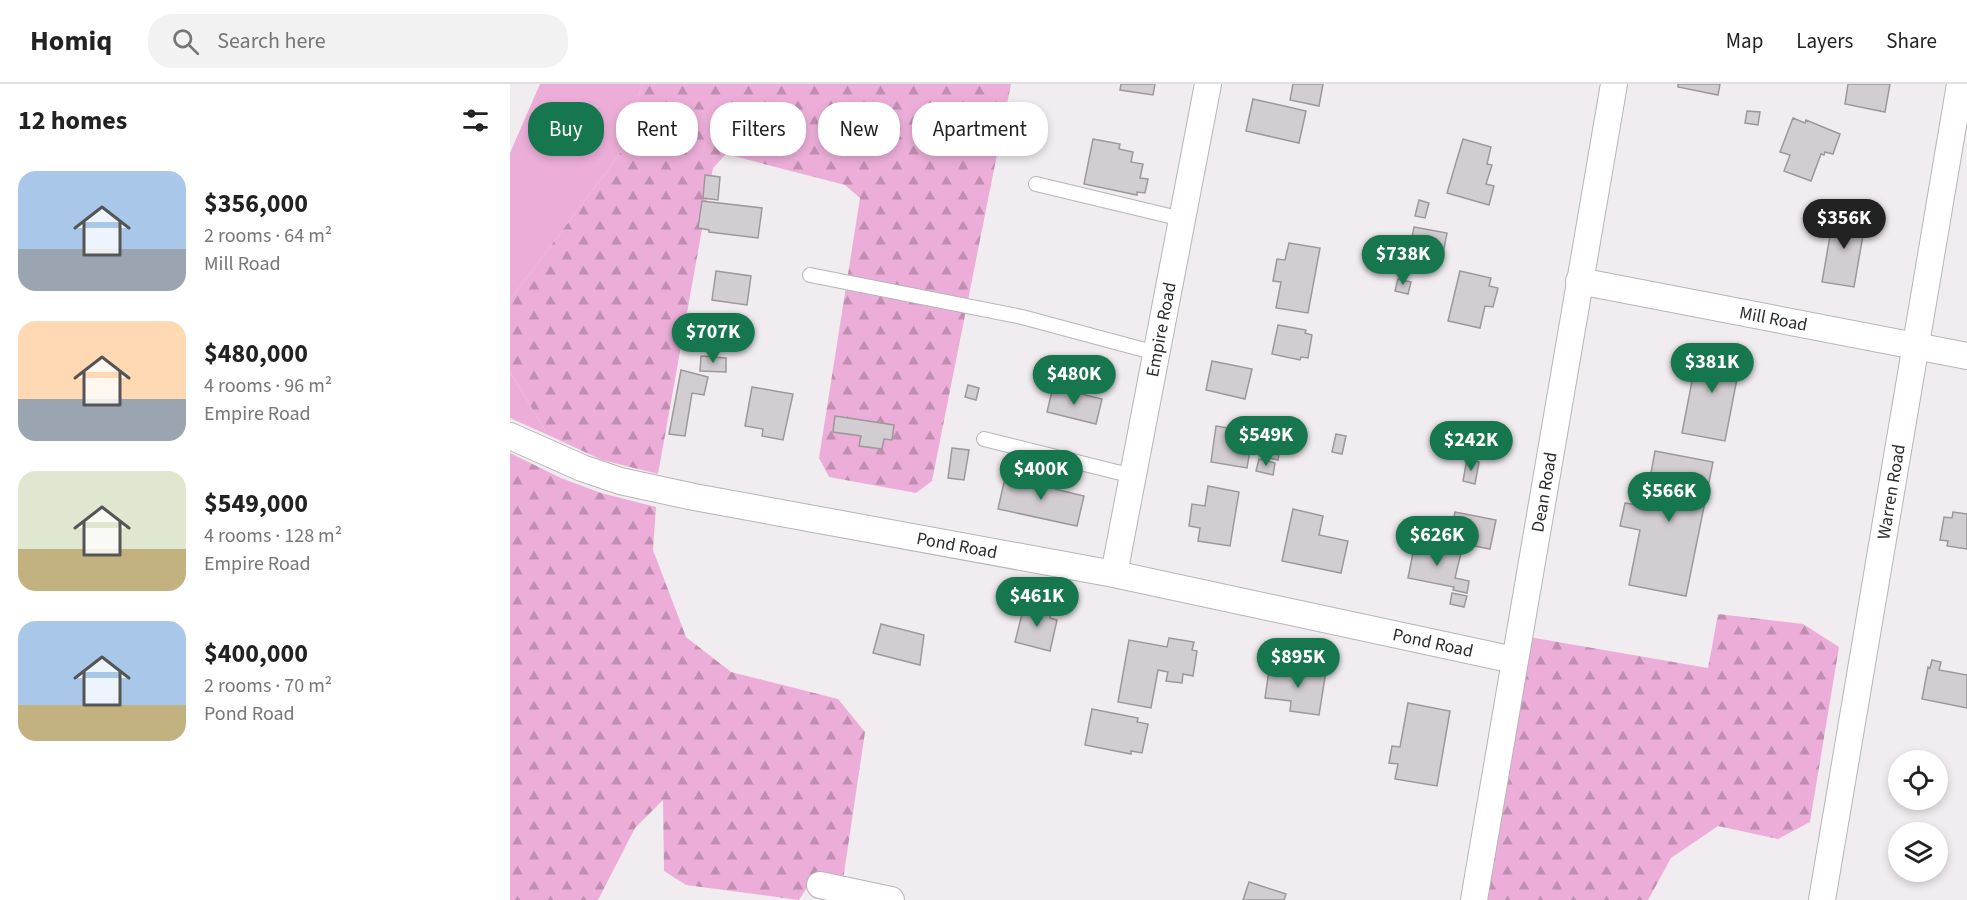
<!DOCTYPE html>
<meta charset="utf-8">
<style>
body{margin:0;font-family:"Source Sans 3",sans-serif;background:#f2f2f2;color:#222;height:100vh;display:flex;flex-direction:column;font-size:22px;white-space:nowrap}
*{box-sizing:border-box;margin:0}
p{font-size:20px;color:#767676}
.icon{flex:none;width:33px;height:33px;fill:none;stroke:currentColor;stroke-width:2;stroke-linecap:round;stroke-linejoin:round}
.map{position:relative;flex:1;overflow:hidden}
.details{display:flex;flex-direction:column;background:#fff;width:510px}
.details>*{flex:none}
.top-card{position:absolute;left:18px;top:18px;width:570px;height:54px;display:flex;gap:12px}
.buttons{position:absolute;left:1378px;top:666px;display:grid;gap:12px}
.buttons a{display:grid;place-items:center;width:60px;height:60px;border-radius:50%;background:#fff;box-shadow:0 3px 9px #0003;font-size:30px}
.price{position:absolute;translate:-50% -51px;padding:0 14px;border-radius:21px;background:#16774e;color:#fff;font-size:20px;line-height:39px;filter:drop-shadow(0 2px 3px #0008)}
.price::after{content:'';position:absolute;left:50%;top:36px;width:18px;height:14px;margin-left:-9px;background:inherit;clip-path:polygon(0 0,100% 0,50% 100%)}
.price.active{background:#222;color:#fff}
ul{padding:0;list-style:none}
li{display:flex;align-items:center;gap:18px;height:150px;padding:0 18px}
li span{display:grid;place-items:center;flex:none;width:168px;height:120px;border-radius:18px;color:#555}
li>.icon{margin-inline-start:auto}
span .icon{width:72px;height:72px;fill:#fffc;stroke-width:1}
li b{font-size:26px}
h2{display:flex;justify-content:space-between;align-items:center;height:72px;padding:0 18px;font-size:26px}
.tag{padding:0 21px;border-radius:24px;background:#fff;box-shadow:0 3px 9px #0003;font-size:21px;line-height:54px}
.tag.active{background:#16774e;color:#fff}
header{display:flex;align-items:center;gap:36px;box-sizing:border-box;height:84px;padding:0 30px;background:#fff;border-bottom:2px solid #e0e0e0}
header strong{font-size:28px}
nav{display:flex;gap:33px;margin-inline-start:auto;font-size:21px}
.search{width:420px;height:54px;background:#f2f2f2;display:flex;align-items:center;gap:15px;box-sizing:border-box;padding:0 21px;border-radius:24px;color:#767676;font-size:22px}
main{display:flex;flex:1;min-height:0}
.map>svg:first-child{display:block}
.grass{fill:#ecaed8}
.forest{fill:url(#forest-firs)}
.building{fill:#d2cdd0;stroke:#9c989b;stroke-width:1.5}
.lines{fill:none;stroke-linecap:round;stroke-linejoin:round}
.lane-casing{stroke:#b8b4b7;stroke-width:16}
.street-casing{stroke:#b8b4b7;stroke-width:28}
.lane{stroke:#fff;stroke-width:14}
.street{stroke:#fff;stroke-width:26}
.labels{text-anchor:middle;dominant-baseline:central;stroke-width:5;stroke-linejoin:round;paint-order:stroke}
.street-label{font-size:18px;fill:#2d2c2d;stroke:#fff}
</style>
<header>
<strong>Homiq</strong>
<div class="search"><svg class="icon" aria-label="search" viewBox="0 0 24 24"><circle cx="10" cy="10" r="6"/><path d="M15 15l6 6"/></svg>Search here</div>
<nav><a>Map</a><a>Layers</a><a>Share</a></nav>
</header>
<main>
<section class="details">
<h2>12 homes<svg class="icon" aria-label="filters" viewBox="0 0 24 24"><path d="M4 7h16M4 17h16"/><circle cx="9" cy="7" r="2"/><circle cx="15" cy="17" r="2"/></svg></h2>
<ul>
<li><span style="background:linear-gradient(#a9c7e8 65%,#9aa5b1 0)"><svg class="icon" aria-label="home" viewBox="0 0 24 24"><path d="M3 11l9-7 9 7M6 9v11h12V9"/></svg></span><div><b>$356,000</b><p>2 rooms · 64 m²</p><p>Mill Road</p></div></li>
<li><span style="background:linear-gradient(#ffd9b3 65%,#9aa5b1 0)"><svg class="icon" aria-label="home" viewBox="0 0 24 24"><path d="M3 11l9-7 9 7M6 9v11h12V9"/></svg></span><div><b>$480,000</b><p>4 rooms · 96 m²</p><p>Empire Road</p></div></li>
<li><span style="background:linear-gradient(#dfe7d0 65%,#c2b280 0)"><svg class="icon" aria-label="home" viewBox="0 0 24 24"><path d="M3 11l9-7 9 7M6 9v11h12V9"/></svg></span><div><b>$549,000</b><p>4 rooms · 128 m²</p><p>Empire Road</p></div></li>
<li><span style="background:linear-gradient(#a9c7e8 70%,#c2b280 0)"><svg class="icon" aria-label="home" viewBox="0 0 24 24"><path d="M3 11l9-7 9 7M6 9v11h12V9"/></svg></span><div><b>$400,000</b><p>2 rooms · 70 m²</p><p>Pond Road</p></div></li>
</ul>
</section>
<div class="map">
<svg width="1457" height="816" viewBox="0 0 1457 816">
<defs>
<pattern id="forest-firs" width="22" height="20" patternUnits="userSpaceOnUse" patternTransform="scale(1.5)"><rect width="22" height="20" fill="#ecaed8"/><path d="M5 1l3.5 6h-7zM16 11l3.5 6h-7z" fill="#c08eb0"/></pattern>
</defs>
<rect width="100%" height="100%" fill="#f1ecef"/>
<path class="grass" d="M30,0H132L112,67L0,216V69Z
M0,288L38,351L0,334Z"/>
<path class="forest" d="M132,0H501L422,397L406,409L319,393L309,374L350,114L335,101L216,70L203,84L148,390L92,376L38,351L0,288V216L112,67Z
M0,369L51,394L91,409L146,423L143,466L176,553L221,588L328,615L355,648L333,796L305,791L289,816L176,801L154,787L153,716L125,744L88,816H0Z
M1208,530L1293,540L1329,563L1300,738L1268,755L1208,742L1161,774L1138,816H975L1019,553L1198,584Z"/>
<path class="building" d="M611,0H645L643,11L610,6Z
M783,0H813L809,22L780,16Z
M1168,0H1210L1208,11L1168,3Z
M1338,0H1380L1375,28L1335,20Z
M743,15L796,27L789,59L736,47Z
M1237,27L1250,28L1248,41L1235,39Z
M1283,34L1295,39L1296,36L1330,50L1323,70L1315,68L1314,71L1311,70L1301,97L1274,87L1280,71L1270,68Z
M583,55L610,60L609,65L623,68L621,78L633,80L630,94L638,95L635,109L627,108V111L574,100Z
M953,55L981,63L977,80L982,81L976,100L984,102L979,121L937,109Z
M195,91L210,93L208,116L193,114Z
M909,116L919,119L915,134L905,132Z
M192,117L252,124L248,154L199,148V146L188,144Z
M1324,129L1356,134L1344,203L1312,198Z
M904,143L937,149L931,180L898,174Z
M779,159L810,164L798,229L766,224L771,198L763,197L767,175L775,176Z
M206,187L241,192L237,221L202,216Z
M950,187L981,194L979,202L988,204L983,223L975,222L970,244L938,237Z
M888,195L901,198L898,210L885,207Z
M768,241L796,246L795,249L802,251L798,274L791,273L790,276L762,270Z
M1205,260L1217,262L1216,272L1231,274L1215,357L1172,349L1188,266L1204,269Z
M191,272L216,274V288L190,287Z
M702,277L742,285L735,315L696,306Z
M171,286L198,293L194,311L182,309L175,352L159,350Z
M458,301L469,304L466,316L455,313Z
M242,303L283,310L273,356L252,352L253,345L235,342Z
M543,303L592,315L586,340L537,328Z
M325,332L384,341L382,356L374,355L372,365L349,362L351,352L323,348Z
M706,342L743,348L737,384L701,378Z
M826,350L836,352L832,370L822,368Z
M752,360L770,364L768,376L749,372Z
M442,364L459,366L454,396L438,394Z
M1145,367L1203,378L1176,512L1119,501L1130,446L1110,442L1115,419L1135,422Z
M749,375L765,379L763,391L746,387Z
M957,375L969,378L965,400L953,397Z
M536,392L548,394L545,405L574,412L567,442L488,425L495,394L534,402Z
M698,402L729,408L720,462L688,457L690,444L679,442L682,420L695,422Z
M783,425L813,432L809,451L838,457L831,489L772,477Z
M945,428L986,436L980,465L939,457Z
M1443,428L1457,430V465L1437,462L1438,457L1430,456L1434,433L1442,434Z
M905,459L951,469L945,494L959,497L957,509L943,506L944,503L898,494Z
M942,509L957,512L954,523L940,520Z
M525,520L542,524L540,534L547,536L540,567L505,558L513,526L523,529Z
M371,540L414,551L410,581L363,569Z
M659,554L684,558L682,566L687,567L683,592L673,590L672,599L656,597L658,588L648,586L641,624L608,618L619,556L657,563Z
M1422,576L1431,578L1429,586L1457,591V624L1412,615L1418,583L1420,584Z
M786,581L816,587L809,631L780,627L781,617L755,614L759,586L785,590Z
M898,619L940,627L927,702L885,695L888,680L879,679L882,662L890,663Z
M582,625L628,634L627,638L638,640L632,669L621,667V670L575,661Z
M739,798L776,810L774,816H733Z"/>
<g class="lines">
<g class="lane-casing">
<path id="lane" d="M526,100L672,135
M300,191L512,233L646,269
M474,355L623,392"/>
</g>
<g class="street-casing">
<g id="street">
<path id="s1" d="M1069,197L1457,272"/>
<path id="s2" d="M0,352L72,384L110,397L184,413L604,490L1004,576"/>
<path id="s3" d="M604,490L698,0"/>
<path d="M310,801L381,816"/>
<path id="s4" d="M964,816L1104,0"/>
<path id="s5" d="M1312,816L1450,0"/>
</g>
</g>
<use href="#lane" class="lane"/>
<use href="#street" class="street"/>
</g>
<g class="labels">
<g class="street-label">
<text stroke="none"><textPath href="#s1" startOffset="198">Mill Road</textPath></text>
<text stroke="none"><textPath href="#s3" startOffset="249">Empire Road</textPath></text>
<text stroke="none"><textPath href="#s4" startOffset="414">Dean Road</textPath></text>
<text stroke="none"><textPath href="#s5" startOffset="414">Warren Road</textPath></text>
<text stroke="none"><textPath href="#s2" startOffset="462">Pond Road</textPath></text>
<text stroke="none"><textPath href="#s2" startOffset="948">Pond Road</textPath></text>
</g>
</g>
</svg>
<div class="buttons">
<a><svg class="icon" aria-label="locate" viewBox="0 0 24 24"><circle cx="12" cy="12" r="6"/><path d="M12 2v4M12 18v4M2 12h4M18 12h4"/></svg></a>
<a><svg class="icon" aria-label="layers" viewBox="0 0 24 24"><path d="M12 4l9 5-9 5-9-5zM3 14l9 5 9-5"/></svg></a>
</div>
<b class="price active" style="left:1334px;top:166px">$356K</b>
<b class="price" style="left:893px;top:202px">$738K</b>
<b class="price" style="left:203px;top:280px">$707K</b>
<b class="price" style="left:1202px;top:310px">$381K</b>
<b class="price" style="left:564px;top:322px">$480K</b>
<b class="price" style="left:756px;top:383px">$549K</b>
<b class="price" style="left:961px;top:388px">$242K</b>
<b class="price" style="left:531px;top:417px">$400K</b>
<b class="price" style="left:1159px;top:439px">$566K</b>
<b class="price" style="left:927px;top:483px">$626K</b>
<b class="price" style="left:527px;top:544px">$461K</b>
<b class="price" style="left:788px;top:605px">$895K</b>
<div class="top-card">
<a class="tag active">Buy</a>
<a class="tag">Rent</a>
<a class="tag">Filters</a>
<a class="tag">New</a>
<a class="tag">Apartment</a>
</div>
</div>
</main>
